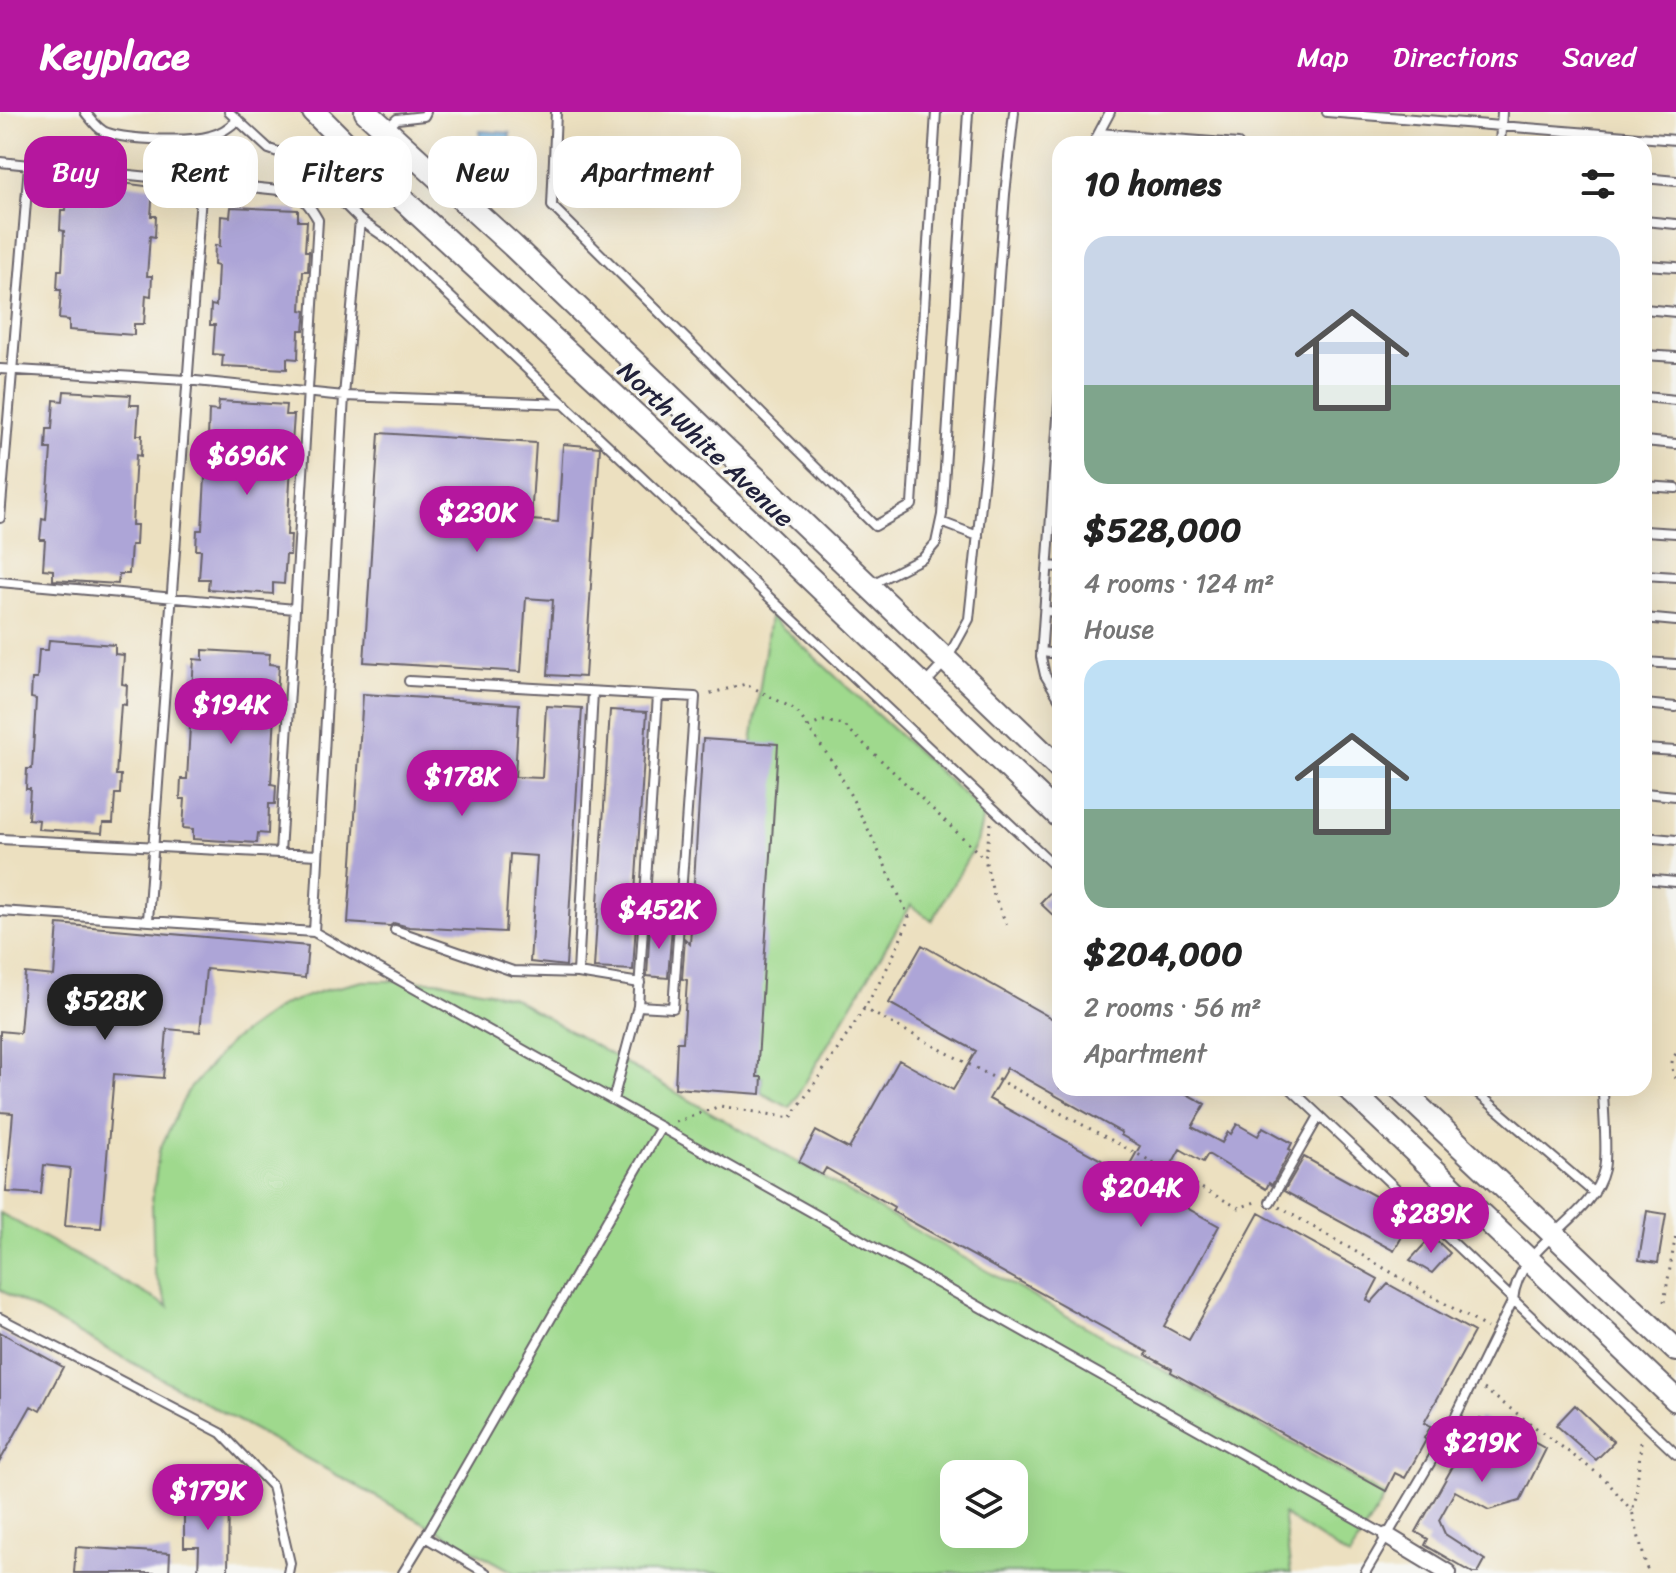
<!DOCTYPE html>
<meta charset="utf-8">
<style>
body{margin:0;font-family:Sriracha,sans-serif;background:#f2f2f2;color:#222;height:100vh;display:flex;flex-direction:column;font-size:30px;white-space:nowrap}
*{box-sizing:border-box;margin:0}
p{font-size:26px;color:#767676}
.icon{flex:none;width:44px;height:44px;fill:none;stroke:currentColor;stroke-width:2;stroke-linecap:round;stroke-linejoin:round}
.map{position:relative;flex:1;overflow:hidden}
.sheet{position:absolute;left:1052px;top:24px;width:600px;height:960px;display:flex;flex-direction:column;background:#fff;border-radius:24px;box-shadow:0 8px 32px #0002}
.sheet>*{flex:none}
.banner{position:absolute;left:24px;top:24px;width:760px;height:72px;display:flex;gap:16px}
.fabs{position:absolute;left:940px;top:1348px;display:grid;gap:16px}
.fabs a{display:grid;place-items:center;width:88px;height:88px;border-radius:16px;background:#fff;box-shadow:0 8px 32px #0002;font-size:40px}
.price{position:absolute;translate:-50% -68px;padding:0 18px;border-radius:28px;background:#b5179e;color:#fff;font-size:26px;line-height:52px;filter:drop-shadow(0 2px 4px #0008)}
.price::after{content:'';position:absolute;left:50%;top:48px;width:24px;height:18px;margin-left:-12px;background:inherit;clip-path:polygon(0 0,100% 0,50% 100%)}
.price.selected{background:#222;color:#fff}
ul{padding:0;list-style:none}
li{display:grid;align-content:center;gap:16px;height:424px;padding:0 32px}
li span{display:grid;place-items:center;height:248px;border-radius:24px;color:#555}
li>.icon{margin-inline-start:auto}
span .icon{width:144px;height:144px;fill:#fffc;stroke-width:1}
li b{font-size:34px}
h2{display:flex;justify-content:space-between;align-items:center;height:96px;padding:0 32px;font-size:34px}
.tag{padding:0 28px;border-radius:24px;background:#fff;box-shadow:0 8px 32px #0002;font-size:28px;line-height:72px}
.tag.selected{background:#b5179e;color:#fff}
header{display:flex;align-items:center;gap:48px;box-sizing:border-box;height:112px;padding:0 40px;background:#b5179e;color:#fff}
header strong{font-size:38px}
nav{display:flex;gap:44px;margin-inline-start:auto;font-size:28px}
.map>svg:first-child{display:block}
.green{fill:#9fd98d;stroke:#607e64;stroke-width:2;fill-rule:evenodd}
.water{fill:#6aafe0;stroke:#46688e;stroke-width:2}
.building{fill:#ada5d7;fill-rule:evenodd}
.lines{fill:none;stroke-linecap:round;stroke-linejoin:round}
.lane-casing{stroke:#69646a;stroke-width:12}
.street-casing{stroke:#69646a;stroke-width:20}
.secondary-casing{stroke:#69646a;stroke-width:26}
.path{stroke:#69646a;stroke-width:3;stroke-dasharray:2 6;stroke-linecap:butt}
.lane{stroke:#fff;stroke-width:8}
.street{stroke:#fff;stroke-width:16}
.secondary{stroke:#fff;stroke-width:22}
.labels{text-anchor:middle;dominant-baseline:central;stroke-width:6;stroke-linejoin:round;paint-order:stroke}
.street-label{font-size:26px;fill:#22223b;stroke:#f6f6f2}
</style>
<header>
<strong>Keyplace</strong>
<nav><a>Map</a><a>Directions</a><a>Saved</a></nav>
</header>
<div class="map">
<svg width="1676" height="1461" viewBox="0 0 1676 1461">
<rect width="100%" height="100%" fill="#f6f6f2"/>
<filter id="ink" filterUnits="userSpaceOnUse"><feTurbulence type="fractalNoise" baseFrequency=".0125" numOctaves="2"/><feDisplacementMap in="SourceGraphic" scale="16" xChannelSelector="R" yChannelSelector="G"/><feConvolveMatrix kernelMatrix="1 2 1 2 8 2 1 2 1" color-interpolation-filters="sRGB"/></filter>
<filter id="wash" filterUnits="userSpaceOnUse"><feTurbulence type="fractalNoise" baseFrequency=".006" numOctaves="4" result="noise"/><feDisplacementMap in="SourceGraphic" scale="32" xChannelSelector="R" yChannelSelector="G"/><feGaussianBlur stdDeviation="1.8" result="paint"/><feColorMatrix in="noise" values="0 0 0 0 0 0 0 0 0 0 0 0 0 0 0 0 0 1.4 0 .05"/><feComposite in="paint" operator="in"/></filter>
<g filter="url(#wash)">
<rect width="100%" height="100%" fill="#ece0c0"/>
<path class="green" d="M770,504L984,701L977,730L932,809L911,793L790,996L761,981L762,965H757L752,631Z
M363,869H440L511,885L892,1105L1385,1384L1349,1445L1283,1402L1291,1461H515L0,1178V1101L169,1195L154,1160L152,1090L159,1039L187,980L229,931L282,893L322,879ZM954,1362H1014V1422H954Z"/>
<path class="water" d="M480,19L510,21L509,34L479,33Z"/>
<g id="blocks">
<path class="building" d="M77,65L153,75L151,104H156L155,125L150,124L147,164H152L151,184L146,183L144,212H134V223L69,218V208L59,207L61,178H57L58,158H62L64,119L60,118L61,98H66L68,69L76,70Z
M231,95L298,98V109H307L305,139H309L308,159H303L301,198L306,199L304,218H299L298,247L287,246V257L222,254L223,243L213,242L215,213H210L211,193L216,194L218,154L214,153L215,133L220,134L221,104L230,105Z
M64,279L131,283L130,293H139L137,323H142L141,344L136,343L132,413H137L136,433H131L129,462H119L118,472L53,468V458L43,457L45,428H40L42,407L46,408L51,337H46L47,317H52L54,288L63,289Z
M219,289L286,293L285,303H294L292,332L297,333L296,353H291L287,423H291L290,443H286L284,472L273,471V482L208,477L209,467H199L201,438H196L197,418H202L206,348L202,347L203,327H208L209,298L218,299Z
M379,321L536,331L531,408L558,410L563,332L600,335L585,565L548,563L553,488L526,486L521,560L364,550Z
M49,528L115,533V542L124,543L122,572L127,573L126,593L121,592L116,663H121L120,682H115L113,711H103L102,721L38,717L39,708L28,707L30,677H26L27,657H32L36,587L31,586L32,567H37L39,538H48Z
M203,538L270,542L269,552L279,553L277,582L282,583L281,602H275L271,672L276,673L275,692H269L268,722L258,721L257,731L193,727V717L183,716L185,687H180L181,667H187L191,597H186L187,577H192L194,547L203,548Z
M363,582L519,592L515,665L542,666L546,594L582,596L566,854L530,850L537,744L510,742L505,820L409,815L394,811L390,814L348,811Z
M610,598L647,600L633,811H636L633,858L594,856Z
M703,627L778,632L757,965H762L761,982L675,976L677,930H683L687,868L682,867L685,827L690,832Z
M1060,770V810L1040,791Z
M58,812L308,834L305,866L206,857L200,920L167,917L163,966L114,962L101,1116L65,1114L70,1056L44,1053L41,1082L6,1080L13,1001L0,1000V919L20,921L25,861L54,864Z
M650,812L672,814L668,866L647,864Z
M922,833L1060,911V976H1176L1205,992L1192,1015L1222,1031L1228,1020L1231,1022L1237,1012L1258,1024L1263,1015L1292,1031L1289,1037L1291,1038L1272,1073L1269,1071L1266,1077L1208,1042L1203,1050L1180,1037L1162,1070L1166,1073L1165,1075L1191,1088L1187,1096L1219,1114L1164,1214L1189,1228L1259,1101L1378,1167L1367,1188L1371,1191L1388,1172L1474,1220L1424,1311L1431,1314L1424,1326L1426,1328L1405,1366L1395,1361L1386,1379L1171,1260L1172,1257L1146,1243L1148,1240L892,1099L894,1095L826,1056L822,1063L799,1050L816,1019L849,1037L899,948L953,978L976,939L889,891ZM1007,956L1122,1021L1121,1023L1140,1034L1125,1061L989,987Z
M1304,1045L1413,1105L1394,1139L1284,1079Z
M1647,1099L1666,1102L1658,1151L1639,1148Z
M1432,1124L1450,1141L1432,1161L1410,1148Z
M0,1220L63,1255L40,1299L31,1294L0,1349Z
M1575,1293L1614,1330L1596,1348L1556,1313Z
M1480,1306L1501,1317L1503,1313L1546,1337L1520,1389L1489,1398L1455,1379L1439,1408L1445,1422L1485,1448L1478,1461H1473L1425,1433L1428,1427L1416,1420Z
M184,1384L229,1387L228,1461H198L199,1435H184Z
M76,1435L170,1441L169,1461H74Z"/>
</g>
</g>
<g filter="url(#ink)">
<use href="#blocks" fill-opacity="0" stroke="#69646a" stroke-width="2"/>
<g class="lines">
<g class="lane-casing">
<path id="lane" d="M85,0C91,7 99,19 108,21C129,28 190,30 210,24C222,21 229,15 238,8
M229,0L269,37L299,47L360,108L392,130L1060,759
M556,0L552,94L875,414L912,393L936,0
M1327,0L1676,28
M1099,21L1238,32
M1093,32L1110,0
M1500,32L1502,0
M360,42L397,7L424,4L426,0
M0,50L289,79C304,85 310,94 318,108L295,497L0,470
M1644,66L1676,69
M360,108L344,284L565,292
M1644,109L1676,112
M1644,153L1676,155
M1644,197L1676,200
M1644,243L1676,245
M0,257L186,268L344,284L314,820
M1060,277L1041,545L1045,563L1060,588
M1644,285L1676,288
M1644,329L1676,332
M1644,374L1676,376
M0,406L29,53
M941,410L978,424
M1644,419L1676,421
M1048,454L1060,455
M1644,463L1676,465
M872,472L923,446L936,431L942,403L968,0
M1045,499L1060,500
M1644,506L1676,509
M1041,540L1060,542
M1644,550L1676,552
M409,569L695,585L673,896L638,894
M925,572L946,549L969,507L986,345L1005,82L1014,0
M1644,592L1676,595
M1644,637L1676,639
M1644,681L1676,684
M1644,725L1676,728
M0,727L318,743
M280,741L295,497
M1644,767L1676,770
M0,799L314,820L1387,1424
M148,808L202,70
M395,818L513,859L578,861L640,871
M578,861L593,580
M1290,976L1676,1342
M1472,976L1594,1081
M613,988L638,894L658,583
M1270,1090L1319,1004
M0,1206L221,1321L272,1374L290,1451L288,1461
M425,1425L661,1015
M403,1461L425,1425L486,1461
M1365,1461L1446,1324L1513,1188C1518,1130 1592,1110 1604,1057C1608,1040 1603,996 1603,976"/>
</g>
<g class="street-casing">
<path id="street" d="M1387,1424L1448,1461"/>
</g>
<g class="secondary-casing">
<path id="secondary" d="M314,0L387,73L748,407L1060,705
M366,0L513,134L1060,657
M1348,976L1676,1288
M1399,976L1676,1238"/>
</g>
<path class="path" d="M808,615L824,609L844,613L985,747
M991,711L985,747L993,781L1009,818
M863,896L1239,1096L1258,1089
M1676,942C1669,950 1672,959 1676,968
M676,1010L720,994L791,1006C833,942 884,878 909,805L870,721L836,655L796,598L746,572L708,582
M1279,1095L1487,1216
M1664,1190L1676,1122
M1484,1277L1605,1367L1632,1399
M1641,1330L1636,1385L1632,1399L1648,1461"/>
<use href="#lane" class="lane"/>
<use href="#street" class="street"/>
<use href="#secondary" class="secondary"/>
</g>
</g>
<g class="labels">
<g class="street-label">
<text transform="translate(706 332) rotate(43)">North White Avenue</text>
</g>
</g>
</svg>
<div class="fabs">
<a><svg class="icon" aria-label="layers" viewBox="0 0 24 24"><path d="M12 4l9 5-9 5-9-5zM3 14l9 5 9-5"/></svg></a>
</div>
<b class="price" style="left:247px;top:385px">$696K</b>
<b class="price" style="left:477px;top:442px">$230K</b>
<b class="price" style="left:231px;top:634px">$194K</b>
<b class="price" style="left:462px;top:706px">$178K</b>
<b class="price" style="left:659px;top:839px">$452K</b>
<b class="price selected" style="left:105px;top:930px">$528K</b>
<b class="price" style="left:1141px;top:1117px">$204K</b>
<b class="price" style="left:1431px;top:1143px">$289K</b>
<b class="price" style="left:1482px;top:1372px">$219K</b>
<b class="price" style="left:208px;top:1420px">$179K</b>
<div class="banner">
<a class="tag selected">Buy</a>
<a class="tag">Rent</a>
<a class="tag">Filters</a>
<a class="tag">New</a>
<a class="tag">Apartment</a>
</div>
<section class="sheet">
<h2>10 homes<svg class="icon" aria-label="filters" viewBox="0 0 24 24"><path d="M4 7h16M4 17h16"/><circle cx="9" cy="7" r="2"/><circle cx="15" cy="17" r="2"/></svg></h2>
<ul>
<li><span style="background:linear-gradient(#c9d6e8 60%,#7fa58c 0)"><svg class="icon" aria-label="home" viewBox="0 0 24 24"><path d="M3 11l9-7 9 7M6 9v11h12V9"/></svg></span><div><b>$528,000</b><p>4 rooms · 124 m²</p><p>House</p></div></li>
<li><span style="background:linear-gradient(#bfe0f5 60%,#7fa58c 0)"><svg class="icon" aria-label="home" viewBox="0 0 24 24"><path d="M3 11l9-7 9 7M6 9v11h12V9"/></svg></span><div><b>$204,000</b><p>2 rooms · 56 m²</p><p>Apartment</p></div></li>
</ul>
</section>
</div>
